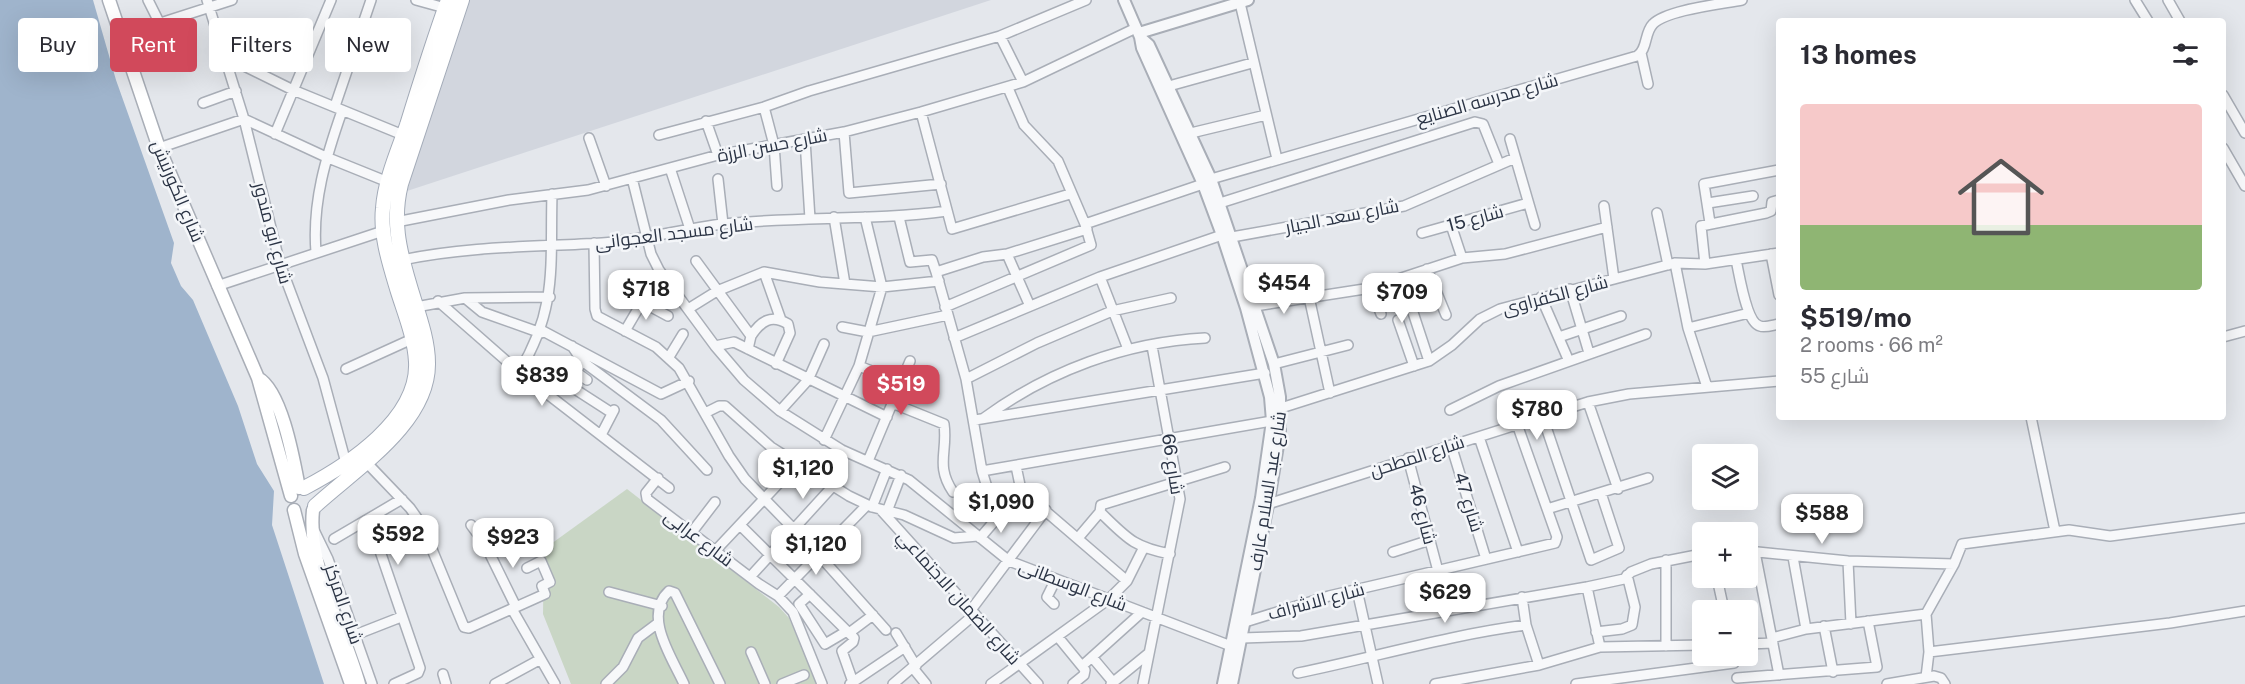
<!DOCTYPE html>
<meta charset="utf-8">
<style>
body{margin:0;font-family:"Public Sans",Cairo,sans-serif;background:#f7f7f7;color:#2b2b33;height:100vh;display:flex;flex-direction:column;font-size:22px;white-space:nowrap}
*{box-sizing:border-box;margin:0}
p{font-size:20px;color:#7c7c81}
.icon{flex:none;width:33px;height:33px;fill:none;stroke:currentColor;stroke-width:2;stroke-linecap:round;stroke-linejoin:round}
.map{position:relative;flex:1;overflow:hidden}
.side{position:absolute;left:1776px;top:18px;width:450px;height:402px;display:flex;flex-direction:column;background:#fff;border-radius:6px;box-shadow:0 6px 24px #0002}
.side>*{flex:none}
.hud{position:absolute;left:18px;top:18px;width:570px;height:54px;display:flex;gap:12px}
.buttons{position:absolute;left:1692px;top:444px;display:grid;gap:12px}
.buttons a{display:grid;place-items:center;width:66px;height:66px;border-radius:6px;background:#fff;box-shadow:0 6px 24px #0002;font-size:30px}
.price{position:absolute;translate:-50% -51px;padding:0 14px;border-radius:12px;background:#fff;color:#222;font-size:20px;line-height:39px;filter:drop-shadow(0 2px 3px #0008)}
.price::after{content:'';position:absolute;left:50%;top:36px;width:18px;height:14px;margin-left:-9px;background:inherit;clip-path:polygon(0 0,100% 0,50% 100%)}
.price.current{background:#d1495b;color:#fff}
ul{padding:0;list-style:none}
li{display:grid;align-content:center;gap:12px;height:318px;padding:0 24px}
li span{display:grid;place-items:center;height:186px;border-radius:6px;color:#555}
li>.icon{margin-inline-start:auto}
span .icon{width:108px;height:108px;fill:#fffc;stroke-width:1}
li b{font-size:26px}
h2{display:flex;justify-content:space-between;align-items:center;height:72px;padding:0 24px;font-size:26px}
.tag{padding:0 21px;border-radius:6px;background:#fff;box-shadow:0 6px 24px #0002;font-size:21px;line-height:54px}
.tag.current{background:#d1495b;color:#fff}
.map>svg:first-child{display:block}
.built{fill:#d2d6de}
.green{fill:#c9d6c5}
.water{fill:#9fb4cc}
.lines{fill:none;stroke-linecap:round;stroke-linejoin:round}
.minor-casing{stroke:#a9aeb7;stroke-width:12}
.tertiary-casing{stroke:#a9aeb7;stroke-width:14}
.secondary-casing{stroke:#a9aeb7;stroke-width:15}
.primary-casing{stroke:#a3abb8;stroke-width:16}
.minor{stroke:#f7f8fa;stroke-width:9}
.tertiary{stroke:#f7f8fa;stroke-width:10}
.secondary{stroke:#fff;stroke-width:12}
.primary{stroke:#fff;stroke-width:14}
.labels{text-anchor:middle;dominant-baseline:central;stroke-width:5;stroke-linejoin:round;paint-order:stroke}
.street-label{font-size:18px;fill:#2b3445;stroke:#f4f6f9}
</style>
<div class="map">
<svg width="2245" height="684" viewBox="0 0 2245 684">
<rect width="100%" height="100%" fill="#e4e7ec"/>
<path class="built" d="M468,0H991L407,191L460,19Z"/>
<path class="green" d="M627,489L779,607L789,618L817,684H571L543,614L544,549Z"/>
<path class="water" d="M0,0H93L116,80L174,243L171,263L181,286L193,300L238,406L257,464L274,491L272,525L324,684H0Z"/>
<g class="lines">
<g class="minor-casing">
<path id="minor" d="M148,0L160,24
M207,0L244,119L280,264L323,378L346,463
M416,0L445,8
M2135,0L2148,21
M2168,0L2180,21
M1240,3L1277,159
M120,36L232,0
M1000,36L1023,82
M1641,53L1648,84
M226,57L293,90L403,135
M1169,86L1252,63
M2223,95L2245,133
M203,103L236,91
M335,106L371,0
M764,107L774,145L777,186
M921,112L952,229L1070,194
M706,121L718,155
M844,132L849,193L941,184
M1191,133L1266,115
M275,134L331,0
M659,135L764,107L809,91L1000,36L1086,0
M589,138L606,186
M1510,139L1535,225
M805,140L810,219
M159,148L244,119L326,157L388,182
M2223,148L2245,186
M670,168L690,229
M632,178L651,254L659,270L715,346L744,380L780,411L842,450L909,480L1009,561L1231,646
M718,179L723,224
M1211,179L1637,56C1648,49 1644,33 1653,24C1666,10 1721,4 1742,0
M1220,203L1475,122L1483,124L1499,164
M1708,203L1753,196
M1604,206L1614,279
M1657,213L1668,265
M834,217L845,284
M899,217L910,262L932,260L936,272
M396,222L509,200L588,190L718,155L844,132L921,112L1023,82L1136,28
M1710,223L1704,184L1779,170
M1085,224L1203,184
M1451,225L1462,258
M1087,229L1007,254L983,257L936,272L966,379L982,471L1272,421
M1422,233L1528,203
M1232,237L1404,206L1515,158
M594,243L595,309L597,316L656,347L679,368L729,456L745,479L818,554L886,630
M316,252C312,202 326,157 342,111
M1007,254L1029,304
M1771,254L1779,295
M402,260C469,246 534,247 602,243C643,240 682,229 723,224C798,216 873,221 947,211
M1736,260C1739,272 1746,323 1760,326C1765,328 1773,325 1779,324
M696,261L751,336L748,349
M1675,263L1688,328L1749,313
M1705,264L1701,226L1766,213L1771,211L1772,202L1779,200
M1427,269L1446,315
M764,272L781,320
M1100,277L1128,349
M1402,279L1429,361
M217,286L383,231
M1371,288L1381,314
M1570,289L1589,353
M1309,297L1330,393
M1541,297L1568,359
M465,298L482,312L541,333
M438,301L519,372L669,488
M1255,306L1371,288L1462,258L1505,254L1607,227
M416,307L465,298L550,297
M945,307L1091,245L1085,224L1058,161L1024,125L1008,88
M688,309L717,291L764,272L820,282L882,287L939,281
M1398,320L1414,366
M842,327L868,332L948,315
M1688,328L1707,387
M541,330L661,394L689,381
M625,331L642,302L668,316
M751,336C761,321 771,314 788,324L790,333L776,364
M1559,337L1621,316
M2223,337L2245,331
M954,338L1100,277L1222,235
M572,346L582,361L661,420L707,470
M715,346L734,342L887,417
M669,357L683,334
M582,361L576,372L587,380
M1274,364L1348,345
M859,366L901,383
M346,369L412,339
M519,372C558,308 550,265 552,194
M553,375L612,413
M966,379L1037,343L1112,311L1171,298
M1588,402L1618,489
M892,403L944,424C948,452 935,465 953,492
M1281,408L1429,361L1452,345L1480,319L1500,309L1675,263L1705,264L1779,253
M1450,410L1499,386L1646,334
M780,411L808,380L824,344
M705,413L719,406H725L771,447L849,496L872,507L904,515L954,538L978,536
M1542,415L1591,560L1619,548L1601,493
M2031,417L2055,531
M984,418C1048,371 1126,342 1205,338
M975,420L1265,373
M601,435L614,410
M1479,437L1518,552
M824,440L859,366L882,287L865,217
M1451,445L1486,559
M1408,458L1438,571
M868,461L910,361
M366,462L410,508L422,525L464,627L469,628L545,594L542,586L550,582L541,561L527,568
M1016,466L1021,490L1127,581
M982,471L990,497L1001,512
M658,478L646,493L647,499L759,584L778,596L793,612L822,684
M1268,504L1588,402L1629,394L1779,381
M872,507L887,469
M880,509L1038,684
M1547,509L1648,478
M1100,512C1127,538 1133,547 1170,554
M886,514L901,475
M471,525L485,544L516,607
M740,525L854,638L853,642L842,651L853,682
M314,530L328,559L372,684
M692,532L715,502
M980,538L1021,490
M1078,538L1100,512L1101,505L1225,467
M334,539L402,499
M716,550L796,465
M1748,551L1848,561L1954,564
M1393,552L1430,540
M1755,552L1779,675
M1793,557L1806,629
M1666,560V646
M1848,561L1851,624
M750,577L832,487
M1717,578L1724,610
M1587,587L1600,647
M1357,590L1378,684
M609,592L662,606
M810,594L799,604L825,644L847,631
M778,596L867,505
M1522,597L1526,625L1539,665
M1054,604L1047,597L1056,579
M512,609L555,684
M971,610L1046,510
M1245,622L1329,596L1555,543L1557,537L1517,424
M1824,626L1833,672
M1596,632L1622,629L1632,625L1635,607L1627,575
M849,633L873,615
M896,633L916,666
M355,635L401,617
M1058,637L1085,670L1084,675L1073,684
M1242,638L1301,636L1587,587L1624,579L1631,572L1651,564L1702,554
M1772,638L1806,629L1926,614
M1748,644L1773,643
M751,652L765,684
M1929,652L2170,623L2245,611
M1092,657L1113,682
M1082,666L1142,612
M913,668L926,684
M1298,673C1375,657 1449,635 1526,625
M443,674L446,684
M1926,677L1929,652L1926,614L1954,564L1962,544L2069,530L2110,536L2245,518
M1737,678L1877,667L1868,621
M394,684L418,673L420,668L380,551L422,525
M495,684L539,660
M606,684L623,667L638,638L658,623
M684,684C673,659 642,616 669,591L675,593L720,684
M782,684L804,675
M850,684L905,647
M893,684L975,614
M991,684L1109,599L1127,581L1143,549
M1111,684L1149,653
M1143,684L1180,499L1152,346
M1435,684L1539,665L1600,647L1702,645
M1576,684L1734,663
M1887,684L1934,676L1941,678L1945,684"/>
</g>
<g class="tertiary-casing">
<path id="tertiary" d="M1124,0L1140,37L1142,48L1203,184L1222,235L1246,308L1270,397L1272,421L1261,498L1223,684
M1139,33L1248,0
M1140,37L1149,45L1211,179L1274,364L1280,397V433L1269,500L1232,684"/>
</g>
<g class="secondary-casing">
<path id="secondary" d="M109,0L159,148L258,378L291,496
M258,378C282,391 294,462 299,488
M294,510L305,554L351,684
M313,510C307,567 344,629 359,684"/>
</g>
<g class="primary-casing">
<path id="primary" d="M304,488C348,465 419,419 416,362C415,339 405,314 398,292C390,265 380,236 383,208C385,180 398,151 407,125C420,83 433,41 448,0
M315,506C355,469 429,423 428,363C428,337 416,308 409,283C399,249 392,220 401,184L462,0"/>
</g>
<use href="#minor" class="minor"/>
<use href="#tertiary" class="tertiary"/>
<use href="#secondary" class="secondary"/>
<use href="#primary" class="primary"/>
</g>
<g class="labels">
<g class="street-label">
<text transform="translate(1487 99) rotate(-16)">شارع مدرسه الصنايع</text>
<text transform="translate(772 145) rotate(-11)">شارع حسن الرزة</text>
<text transform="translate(178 191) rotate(67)">شارع الكورنيش</text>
<text transform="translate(1342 216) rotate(-11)">شارع سعد الجيار</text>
<text transform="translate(1475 218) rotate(-15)">شارع 15</text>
<text transform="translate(273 233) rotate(75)">شارع ابو مندور</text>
<text transform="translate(674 233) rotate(-7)">شارع مسجد العجوانى</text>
<text transform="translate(1555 295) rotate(-15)">شارع الكفراوى</text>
<text transform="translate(1417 456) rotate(-18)">شارع المطحن</text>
<text transform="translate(1173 464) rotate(81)">شارع 66</text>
<text transform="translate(1267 491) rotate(-81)">شارع عبد السلام عارف</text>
<text transform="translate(1469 502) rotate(73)">شارع 47</text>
<text transform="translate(1423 514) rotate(75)">شارع 46</text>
<text transform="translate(699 538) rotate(37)">شارع عرابى</text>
<text transform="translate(1073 585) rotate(21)">شارع الوسطانى</text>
<text transform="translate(959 597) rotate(48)">شارع الضمان الاجتماعي</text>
<text transform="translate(1316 601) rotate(-15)">شارع الاشراف</text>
<text transform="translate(344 604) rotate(71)">شارع المركز</text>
</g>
</g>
</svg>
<div class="buttons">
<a><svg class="icon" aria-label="layers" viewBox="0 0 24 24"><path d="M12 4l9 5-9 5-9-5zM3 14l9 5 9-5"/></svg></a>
<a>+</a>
<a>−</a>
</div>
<b class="price" style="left:1284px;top:315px">$454</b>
<b class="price" style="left:646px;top:321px">$718</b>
<b class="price" style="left:1402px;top:324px">$709</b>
<b class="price" style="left:542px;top:407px">$839</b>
<b class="price current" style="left:901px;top:416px">$519</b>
<b class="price" style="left:1537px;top:441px">$780</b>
<b class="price" style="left:803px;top:500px">$1,120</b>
<b class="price" style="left:1001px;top:534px">$1,090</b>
<b class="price" style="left:1822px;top:545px">$588</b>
<b class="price" style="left:398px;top:566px">$592</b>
<b class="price" style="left:513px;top:569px">$923</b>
<b class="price" style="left:816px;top:576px">$1,120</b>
<b class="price" style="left:1445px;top:624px">$629</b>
<div class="hud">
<a class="tag">Buy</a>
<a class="tag current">Rent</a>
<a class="tag">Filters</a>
<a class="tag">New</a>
</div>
<section class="side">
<h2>13 homes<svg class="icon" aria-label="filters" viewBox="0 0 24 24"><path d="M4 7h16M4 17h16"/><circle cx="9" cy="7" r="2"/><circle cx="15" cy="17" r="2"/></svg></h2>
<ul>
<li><span style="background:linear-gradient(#f6c9c9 65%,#8fb573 0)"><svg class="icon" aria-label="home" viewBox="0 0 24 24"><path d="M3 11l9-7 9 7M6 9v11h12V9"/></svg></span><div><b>$519/mo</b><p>2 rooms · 66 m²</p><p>شارع 55</p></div></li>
</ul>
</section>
</div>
